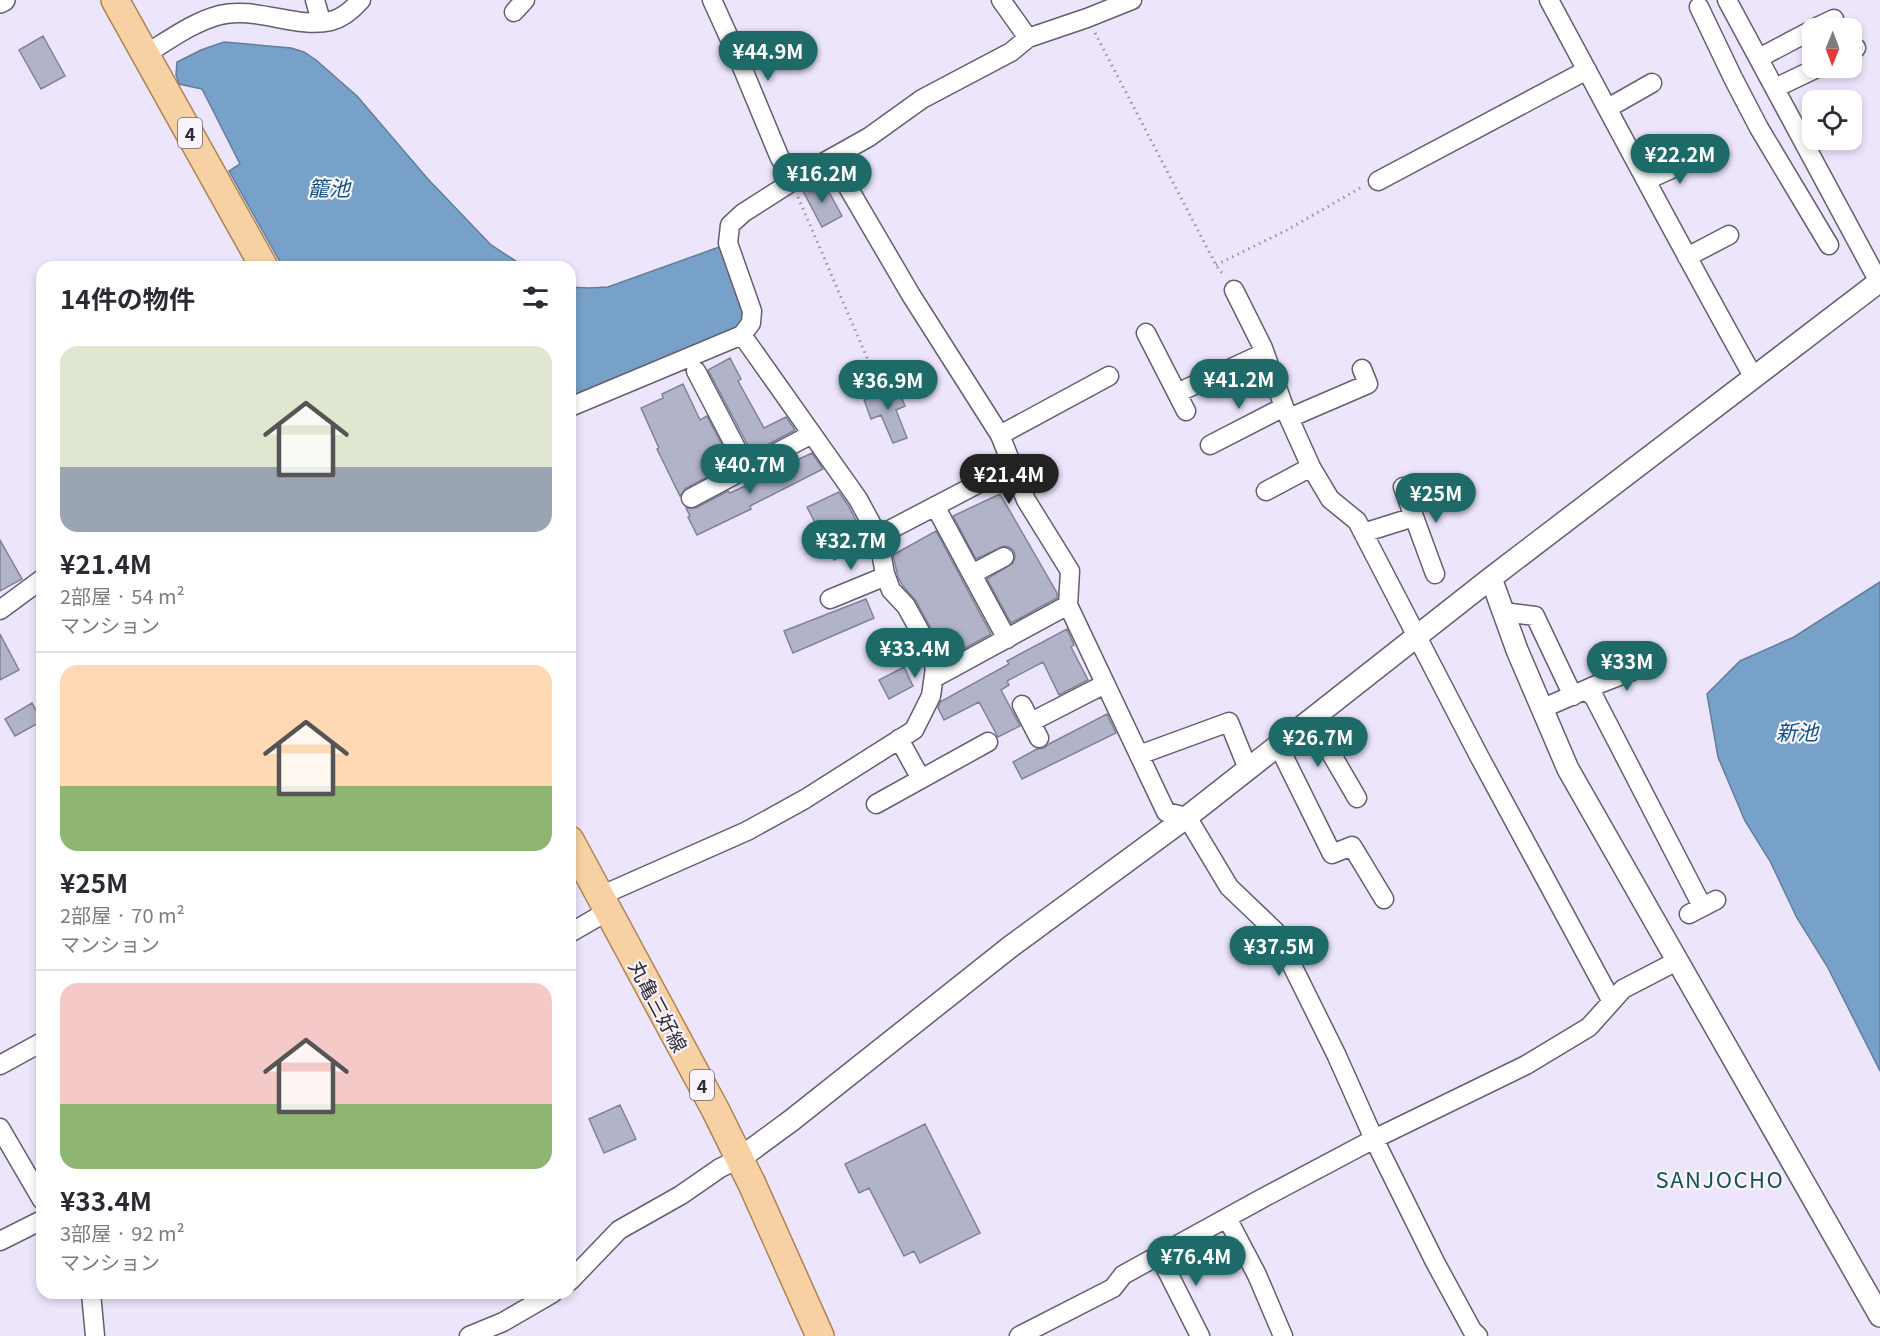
<!DOCTYPE html>
<html lang="ja">
<meta charset="utf-8">
<style>
body{margin:0;font-family:Georgia,"Noto Sans JP",serif;background:#f7f7f7;color:#2b2b33;height:100vh;display:flex;flex-direction:column;font-size:22px;white-space:nowrap}
*{box-sizing:border-box;margin:0}
p{font-size:20px;color:#7c7c81}
.icon{flex:none;width:33px;height:33px;fill:none;stroke:currentColor;stroke-width:2;stroke-linecap:round;stroke-linejoin:round}
.map{position:relative;flex:1;overflow:hidden}
.drawer{position:absolute;left:36px;top:261px;width:540px;height:1038px;display:flex;flex-direction:column;background:#fff;border-radius:18px;box-shadow:0 3px 9px #0003}
.drawer>*{flex:none}
.needle{width:39px;rotate:181deg}
.controls{position:absolute;left:1802px;top:18px;display:grid;gap:12px}
.controls a{display:grid;place-items:center;width:60px;height:60px;border-radius:12px;background:#fff;box-shadow:0 3px 9px #0003;font-size:30px}
.price{position:absolute;translate:-50% -51px;padding:0 14px;border-radius:21px;background:#1d6a68;color:#fff;font-size:20px;line-height:39px;filter:drop-shadow(0 2px 3px #0008)}
.price::after{content:'';position:absolute;left:50%;top:36px;width:18px;height:14px;margin-left:-9px;background:inherit;clip-path:polygon(0 0,100% 0,50% 100%)}
.price.selected{background:#222;color:#fff}
ul{padding:0;list-style:none}
li{display:grid;align-content:center;gap:12px;height:318px;padding:0 24px}
li+li{border-top:2px solid #e1e1e2}
li span{display:grid;place-items:center;height:186px;border-radius:18px;color:#555}
li>.icon{margin-inline-start:auto}
span .icon{width:108px;height:108px;fill:#fffc;stroke-width:1}
li b{font-size:26px}
h2{display:flex;justify-content:space-between;align-items:center;height:72px;padding:0 24px;font-size:26px}
.map>svg:first-child{display:block}
.water{fill:#77a1c8;stroke:#617e9c;stroke-width:1.5}
.building{fill:#b1b3c9;stroke:#808297;stroke-width:1.5}
.lines{fill:none;stroke-linecap:round;stroke-linejoin:round}
.minor-casing{stroke:#645e71;stroke-width:21}
.tertiary-casing{stroke:#645e71;stroke-width:24}
.primary-casing{stroke:#ae8454;stroke-width:30}
.path{stroke:#9a94a5;stroke-width:3;stroke-dasharray:1.5 4.5;stroke-linecap:butt}
.minor{stroke:#fff;stroke-width:18}
.tertiary{stroke:#fff;stroke-width:21}
.primary{stroke:#f7d1a3;stroke-width:27}
.labels{text-anchor:middle;dominant-baseline:central;stroke-width:4.5;stroke-linejoin:round;paint-order:stroke}
.shield{fill:#f8f5fe;stroke:#6b6871;stroke-width:1.5}
.shield-label{font-size:18px;font-weight:bold;fill:#2f2c35}
.street-label{font-size:20px;fill:#2f2c35;stroke:#f8f5fe}
.water-label{font-size:21px;font-style:italic;fill:#115285;stroke:#f8f5fe}
.quarter-label{font-size:22px;letter-spacing:1.5px;fill:#165251;stroke:#f8f5fe}
</style>
<div class="map">
<svg width="1880" height="1336" viewBox="0 0 1880 1336">
<rect width="100%" height="100%" fill="#ede5fc"/>
<path class="water" d="M224,42L291,48L304,52L316,60L357,96L427,178L491,245L525,267H283L229,171L240,164L202,89L179,84L176,75L177,62L201,50Z
M722,246L750,312L740,329L570,399V287L589,288L608,287Z
M1880,582V1071L1827,966L1797,918L1770,861L1745,821L1718,757L1707,694L1740,661L1794,637Z"/>
<path class="building" d="M43,36L65,76L41,89L19,50Z
M823,181L842,216L822,227L803,191Z
M730,358L741,379L738,381L764,428L786,417L795,430L752,453L708,370Z
M683,384L700,420L707,416L732,464L686,488L680,496L657,449L659,448L641,408L663,398L662,394Z
M887,385L889,390L897,387L905,406L896,410L907,438L893,443L881,415L871,419L864,400L874,396L872,391Z
M812,453L823,469L750,506L751,509L697,535L688,517L690,516L686,508H696L728,491L730,493L745,486L746,488L784,470L782,467Z
M839,492L848,505L868,543L834,560L807,507Z
M1000,494L1057,593V598L1011,623L987,579L1013,563L1015,557L1014,551L1009,547L1004,546L976,559L953,516Z
M936,531L991,634L947,658L916,601L903,586L898,577L893,555Z
M0,540L22,579L0,591Z
M866,599L874,618L793,653L784,631Z
M1067,629L1074,645L1071,647L1088,680L1059,695L1043,662L1007,681L1009,685L1001,690L1020,726L998,737L979,702L944,720L938,708L940,702L1009,664L1007,661Z
M0,634L19,670L0,680Z
M904,667L913,686L889,699L879,680Z
M32,703L42,721L15,736L5,719Z
M1107,714L1116,733L1022,779L1013,762L1037,749L1044,748L1049,744Z
M620,1105L636,1139L604,1153L589,1119Z
M925,1124L980,1233L920,1263L914,1251L904,1256L869,1188L859,1193L845,1164Z"/>
<g class="lines">
<g class="minor-casing">
<path id="minor" d="M315,0L321,21
M712,0L737,55L779,156L793,181
M1001,0L1028,38
M1549,0C1617,126 1684,253 1754,378
M1727,0L1879,282
M1699,7L1733,78L1759,128L1829,245
M514,12L525,0
M1815,28L1834,19
M1851,50L1856,48
M146,54C169,40 193,22 220,15C255,6 297,29 331,21C343,18 353,9 361,0
M1759,58L1812,30
M1775,88L1817,68
M1608,108L1652,83
M832,160L911,295L1000,435L1026,500L1070,571L1068,605L1166,812L1187,817L1229,887L1275,931L1336,1054L1374,1139L1435,1262L1472,1330L1478,1336
M1647,180L1698,157
M1378,181L1587,70
M1687,257L1729,235
M1234,290L1263,348L1284,407L1311,467L1330,499L1357,521L1479,756L1611,1000
M1146,333L1186,411
M696,371L747,469
M1177,393L1264,353
M570,407L742,335L751,323L752,311L728,243L730,225L743,213L812,169L869,137L922,99L1011,52L1028,38L1087,18L1132,0
M1289,418L1368,384L1362,369
M1000,435L1109,376
M1210,445L1284,407
M1403,487L1435,574
M1266,491L1311,467
M691,498L812,434
M935,506L1007,639
M1363,533L1414,517
M878,536L1012,466
M972,574L1004,557
M830,599L886,576
M0,610L42,579
M1503,612L1535,616L1573,696
M934,678L1068,605
M1585,690C1608,679 1632,673 1654,661
M1022,705L1039,738
M1541,709L1585,690L1594,697L1702,906
M1311,719L1357,798
M1031,722L1105,684
M899,739L921,779
M1278,745L1332,854L1352,846L1384,899
M1139,755L1229,722L1248,769
M876,804L988,742
M600,896L747,831L805,799L914,730L931,696L935,668L922,635L906,606L891,590L885,574L878,536L858,499L742,335
M1689,914L1716,900
M570,933L608,911
M0,1065L42,1042
M0,1128L42,1200
M1227,1218L1257,1275L1283,1336
M0,1241L42,1220
M1159,1255L1200,1336
M570,1281L619,1230L681,1195L720,1168L739,1159
M91,1293L95,1336
M469,1336L503,1322L553,1293
M1019,1336L1113,1288L1123,1275L1261,1199L1374,1139L1526,1065L1589,1027L1623,989L1677,961"/>
</g>
<g class="tertiary-casing">
<path id="tertiary" d="M0,2L4,0
M1491,578L1517,650L1568,769L1880,1316
M739,1159L792,1120L1010,947L1187,817L1491,578L1880,281"/>
</g>
<g class="primary-casing">
<path id="primary" d="M115,0L264,267
M570,840L716,1111L752,1184L820,1336"/>
</g>
<path class="path" d="M1095,33L1216,265L1224,276
M798,197L877,381
M1216,265L1287,230L1362,187"/>
<use href="#minor" class="minor"/>
<use href="#tertiary" class="tertiary"/>
<use href="#primary" class="primary"/>
</g>
<g class="labels">
<g class="shield">
<rect x="178" y="118" width="24" height="30" rx="4.5"/>
<rect x="690" y="1070" width="24" height="30" rx="4.5"/>
</g>
<g class="shield-label">
<text x="190" y="133">4</text>
<text x="702" y="1085">4</text>
</g>
<g class="street-label">
<text transform="translate(659 1006) rotate(62)">丸亀三好線</text>
</g>
<g class="water-label">
<text x="329" y="187">籠池</text>
<text x="1797" y="731">新池</text>
</g>
<g class="quarter-label">
<text x="1720" y="1178">SANJOCHO</text>
</g>
</g>
</svg>
<div class="controls">
<a><svg class="needle" viewBox="-14 -14 28 28"><path d="M0-13l5 13h-10z" fill="#e53935"/><path d="M0 13l5-13h-10z" fill="#7c7c81"/></svg></a>
<a><svg class="icon" aria-label="locate" viewBox="0 0 24 24"><circle cx="12" cy="12" r="6"/><path d="M12 2v4M12 18v4M2 12h4M18 12h4"/></svg></a>
</div>
<b class="price" style="left:768px;top:82px">¥44.9M</b>
<b class="price" style="left:1680px;top:185px">¥22.2M</b>
<b class="price" style="left:822px;top:204px">¥16.2M</b>
<b class="price" style="left:1239px;top:410px">¥41.2M</b>
<b class="price" style="left:888px;top:411px">¥36.9M</b>
<b class="price" style="left:750px;top:495px">¥40.7M</b>
<b class="price selected" style="left:1009px;top:505px">¥21.4M</b>
<b class="price" style="left:1436px;top:524px">¥25M</b>
<b class="price" style="left:851px;top:571px">¥32.7M</b>
<b class="price" style="left:915px;top:679px">¥33.4M</b>
<b class="price" style="left:1627px;top:692px">¥33M</b>
<b class="price" style="left:1318px;top:768px">¥26.7M</b>
<b class="price" style="left:1279px;top:977px">¥37.5M</b>
<b class="price" style="left:1196px;top:1287px">¥76.4M</b>
<section class="drawer">
<h2>14件の物件<svg class="icon" aria-label="filters" viewBox="0 0 24 24"><path d="M4 7h16M4 17h16"/><circle cx="9" cy="7" r="2"/><circle cx="15" cy="17" r="2"/></svg></h2>
<ul>
<li><span style="background:linear-gradient(#dfe7d0 65%,#9aa5b1 0)"><svg class="icon" aria-label="home" viewBox="0 0 24 24"><path d="M3 11l9-7 9 7M6 9v11h12V9"/></svg></span><div><b>¥21.4M</b><p>2部屋 · 54 m²</p><p>マンション</p></div></li>
<li><span style="background:linear-gradient(#ffd9b3 65%,#8fb573 0)"><svg class="icon" aria-label="home" viewBox="0 0 24 24"><path d="M3 11l9-7 9 7M6 9v11h12V9"/></svg></span><div><b>¥25M</b><p>2部屋 · 70 m²</p><p>マンション</p></div></li>
<li><span style="background:linear-gradient(#f6c9c9 65%,#8fb573 0)"><svg class="icon" aria-label="home" viewBox="0 0 24 24"><path d="M3 11l9-7 9 7M6 9v11h12V9"/></svg></span><div><b>¥33.4M</b><p>3部屋 · 92 m²</p><p>マンション</p></div></li>
</ul>
</section>
</div>
